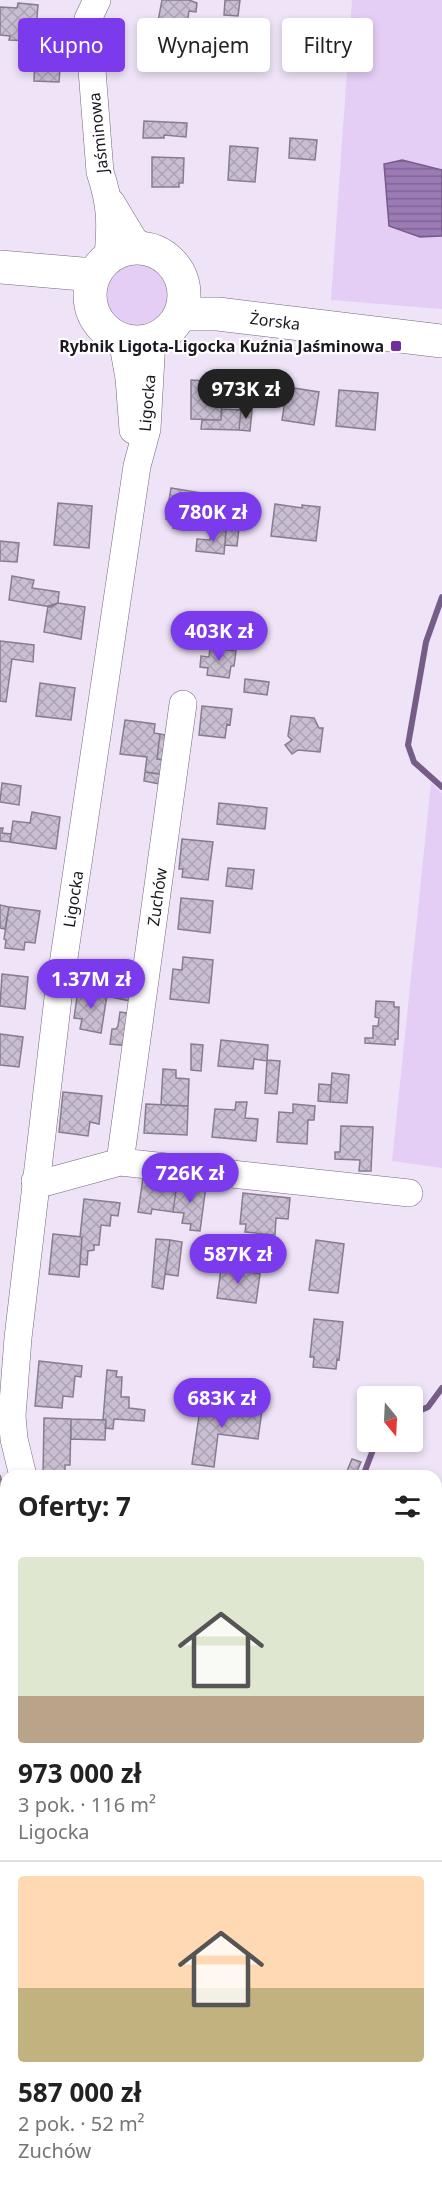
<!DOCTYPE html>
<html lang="pl">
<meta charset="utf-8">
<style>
body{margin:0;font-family:"Noto Sans",sans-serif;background:#f6f6f6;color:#222;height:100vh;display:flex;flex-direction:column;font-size:22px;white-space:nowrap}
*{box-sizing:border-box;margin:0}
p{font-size:20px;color:#767676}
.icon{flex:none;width:33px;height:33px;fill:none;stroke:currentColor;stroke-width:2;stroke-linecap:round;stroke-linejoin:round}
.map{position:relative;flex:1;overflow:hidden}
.details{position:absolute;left:0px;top:1470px;width:442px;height:720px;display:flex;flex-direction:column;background:#fff;border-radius:18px 18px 0 0;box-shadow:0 3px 9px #0003}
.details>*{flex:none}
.guide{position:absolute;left:18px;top:18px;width:406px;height:54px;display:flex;gap:12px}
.needle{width:39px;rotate:162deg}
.controls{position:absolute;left:357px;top:1386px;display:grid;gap:12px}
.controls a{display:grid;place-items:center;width:66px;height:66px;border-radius:6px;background:#fff;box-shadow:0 3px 9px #0003;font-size:30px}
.price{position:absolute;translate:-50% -51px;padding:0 14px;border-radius:21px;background:#7c3aed;color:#fff;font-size:20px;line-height:39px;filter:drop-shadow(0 2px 3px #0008)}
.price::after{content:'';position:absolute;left:50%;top:36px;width:18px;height:14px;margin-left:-9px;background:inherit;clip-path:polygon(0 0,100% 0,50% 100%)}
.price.active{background:#222;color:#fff}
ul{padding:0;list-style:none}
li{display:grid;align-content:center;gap:12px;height:318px;padding:0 18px}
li+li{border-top:2px solid #e0e0e0}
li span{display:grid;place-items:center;height:186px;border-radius:6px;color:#555}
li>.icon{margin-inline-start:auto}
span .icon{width:108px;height:108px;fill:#fffc;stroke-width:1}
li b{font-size:26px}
h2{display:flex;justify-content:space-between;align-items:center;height:72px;padding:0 18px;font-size:26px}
.chip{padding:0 21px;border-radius:6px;background:#fff;box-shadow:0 3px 9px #0003;font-size:21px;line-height:54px}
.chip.active{background:#7c3aed;color:#fff}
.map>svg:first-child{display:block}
.green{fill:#e4cef5}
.water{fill:url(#water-rules);stroke:#765d88;stroke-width:1.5}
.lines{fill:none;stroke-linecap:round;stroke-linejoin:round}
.stream{stroke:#765d88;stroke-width:6}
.building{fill:url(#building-cross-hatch);stroke:#877d8f;stroke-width:1.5}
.minor-casing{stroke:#73697b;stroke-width:28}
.major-casing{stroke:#73697b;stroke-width:34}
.minor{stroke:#fff;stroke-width:27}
.major{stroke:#fff;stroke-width:33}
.poi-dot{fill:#742b9e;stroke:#fff;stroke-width:2}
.labels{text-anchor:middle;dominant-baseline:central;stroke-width:4.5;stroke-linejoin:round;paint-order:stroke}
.street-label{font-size:16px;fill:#1c1820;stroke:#fff}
.poi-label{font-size:16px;font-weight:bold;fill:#1c1820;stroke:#fff;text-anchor:end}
</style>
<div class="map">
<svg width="442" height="2190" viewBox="0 0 442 2190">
<defs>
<pattern id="water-rules" width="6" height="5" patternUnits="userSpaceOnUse" patternTransform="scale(1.5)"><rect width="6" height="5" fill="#9c7bb5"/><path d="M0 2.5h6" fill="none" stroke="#7e6493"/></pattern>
<pattern id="building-cross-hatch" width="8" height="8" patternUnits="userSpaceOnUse" patternTransform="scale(1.5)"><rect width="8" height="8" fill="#c9bed2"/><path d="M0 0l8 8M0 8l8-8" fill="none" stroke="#aca3b4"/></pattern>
</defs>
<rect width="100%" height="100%" fill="#eee3f7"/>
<path class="green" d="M352,0H442V309L331,300Z
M103 295a33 33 0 1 1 66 0a33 33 0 1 1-66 0Z
M431,783L442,793V1168L392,1161Z
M0,1925L6,1927V2119L0,2117Z
M437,2054L442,2055V2190H12L14,2184H436Z"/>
<path class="water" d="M402,160L442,170V236L420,237L389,226L384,164Z"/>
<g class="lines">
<path class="stream" d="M442,597L426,642L408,745L414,762L442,787
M412,1414L428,1407L442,1388
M363,1476L376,1442"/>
</g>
<path class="building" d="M162,0H189L197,3L196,12L189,11L187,25L158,21Z
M225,0H240L238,16L224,15Z
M18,3L38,5L35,41L9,40L10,36L0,35V7L17,8Z
M35,55L61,56L59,82L34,81Z
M144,121L187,123L186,137L164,135V138H143Z
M290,138L317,140L315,160L289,158Z
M230,146L258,148L255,182L228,180Z
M152,157L184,158L183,183H179V187H152Z
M191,380L222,382L221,420L191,419Z
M287,387L319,392L314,425L282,420Z
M339,390L378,393L375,430L336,426Z
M222,409L241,410L239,430L201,429L202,420H221Z
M241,410H252L250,431L239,430Z
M171,488L202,493L197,524L192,523L190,530L173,528L174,520L166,519Z
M58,503L92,506L89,548L54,545Z
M275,504L302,508V505L320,507L316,541L271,536Z
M226,526L239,528L237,546L225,545Z
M212,529L226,531L224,554L196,551L197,539L210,540Z
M0,541L19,543L17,562L0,561Z
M12,576L34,580L32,588L59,592L58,603L51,607L9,600Z
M58,603L85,607L81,639L44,632L48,606Z
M0,641L34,645L33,662L12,659L6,702L0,701Z
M210,648L236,651L234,666H231L229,678L207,675L208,668L200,667L201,656L209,657Z
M245,679L269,682L267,695L244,692Z
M40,683L75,688L71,720L36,716Z
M202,706L232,709L230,725L227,724L225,738L199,735Z
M291,716L314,718L319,728H323L320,752L298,750L292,754L285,745L292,740L288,736Z
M125,720L155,724L154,733L160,734L157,759L166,760L165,775L145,772L147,757L120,754Z
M160,734L170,736L166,760L157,759Z
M145,772L161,774L160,784L144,781Z
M2,783L21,786L19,805L0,802Z
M219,803L267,808L265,829L217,824Z
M32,812L60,817L56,849L10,842L13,821L30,823Z
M0,828H3L2,833L11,834L10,842L0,841Z
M182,839L213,842L208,880L182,877L183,869H179Z
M228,868L254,870L252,889L226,886Z
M181,898L213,901L210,933L178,929Z
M0,905L9,907L5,929L0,928Z
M9,907L40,911L35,943L25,942L24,950L5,948L6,940L4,939Z
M183,957L213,960L209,1003L170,999L173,969L182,970Z
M2,974L28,977L25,1009L0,1006Z
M80,981L137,990L135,1002L78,990Z
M78,990L107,995L101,1033L80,1029L82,1019L74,1018Z
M376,1001L394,1002V1007H399L398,1039H395V1045L365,1043V1038H373V1026H378L379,1018L375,1017Z
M120,1012L133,1014L129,1046L110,1044L112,1029H116L118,1026Z
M0,1034L23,1037L19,1067L0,1065Z
M221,1040L268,1045L267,1061L254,1059L253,1069L218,1066Z
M191,1044L203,1045L201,1071L191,1070Z
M267,1060L280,1061L277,1094L265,1093Z
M163,1069L176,1070V1078L189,1079L188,1106L161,1105Z
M332,1073L349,1075L347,1103L330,1102Z
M319,1084L331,1085L330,1102L318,1101Z
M63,1092L102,1096L99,1124L90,1122L88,1136L59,1132Z
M236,1102H247L245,1118L258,1119L256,1141L212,1137L215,1109L235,1110Z
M146,1104L188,1106L187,1135L144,1133Z
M293,1104L315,1106L314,1120H308L307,1144L277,1142L279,1112L293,1113Z
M341,1126L373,1127L371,1171H359L360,1160L335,1159V1152H340Z
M143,1178L177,1183L173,1212L152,1209L151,1214L138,1212Z
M177,1183L206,1186L200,1231L190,1230L191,1224L182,1223L184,1213L173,1212Z
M243,1193L290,1198L288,1219L276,1218L275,1235L245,1232L246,1224H240Z
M84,1199L120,1203L118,1216L111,1215L110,1226L101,1225L99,1245H94V1250L88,1251L87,1265L80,1264L82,1237H80Z
M53,1234L82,1237L79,1277L49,1274Z
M156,1239L170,1240L163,1289L152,1287Z
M170,1240L182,1242L178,1276L165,1274Z
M316,1240L344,1244L338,1293L309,1290Z
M227,1267L260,1274L256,1303L217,1298L221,1269L227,1270Z
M314,1319L343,1322L339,1360L337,1359L336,1369L313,1367L314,1357H310Z
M39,1361L82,1366L81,1377L75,1376L73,1397L63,1396L62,1408L35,1406Z
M107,1370L117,1371L116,1377H122L121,1397H129V1408L145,1410L144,1421L114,1419L113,1429L105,1428L106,1420H103Z
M201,1402L222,1405V1408L234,1410L235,1407L262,1410L258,1439L218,1434L214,1467L192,1464Z
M44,1418L71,1419L70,1465H65V1476H43Z
M71,1419L106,1420L105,1440L71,1439Z
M352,1459L361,1462L355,1476H345Z
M0,1475L6,1496V1516L0,1518Z
M0,1600L6,1601V1632L0,1631Z
M436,1612L442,1614V1631L436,1629Z
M0,1675L6,1678V1720L0,1718Z
M0,1739L6,1742V1783L0,1781Z
M6,1797V1872L0,1869V1820Z
M436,1917L442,1920V1950L436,1948Z"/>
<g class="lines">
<g class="minor-casing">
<path id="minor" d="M97,0L88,19L100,172C111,205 111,223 108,257
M111,202L132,237L141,248
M122,339L129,378L133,430
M120,1162L183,704
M35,1181L47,1182L120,1162L409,1193
M23,1476L14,1439L12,1416L18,1338L58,998L137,466L147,429L152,339
M0,1651L6,1654
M436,1835L442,1837"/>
</g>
<g class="major-casing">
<path id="major" d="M90 295a47 47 0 1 1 94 0a47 47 0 1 1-94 0Z
M0,267L94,275
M180,314H218L442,341"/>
</g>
<use href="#minor" class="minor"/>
<use href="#major" class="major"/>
</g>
<rect class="poi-dot" x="390" y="340" width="12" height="12" rx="3"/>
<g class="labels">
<g class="street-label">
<text transform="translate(98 133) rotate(-96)">Jaśminowa</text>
<text transform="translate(275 321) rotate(7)">Żorska</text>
<text transform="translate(147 403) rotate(-85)">Ligocka</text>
<text transform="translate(157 897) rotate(-82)">Zuchów</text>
<text transform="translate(73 899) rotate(-81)">Ligocka</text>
</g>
<g class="poi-label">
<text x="384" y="346">Rybnik Ligota-Ligocka Kuźnia Jaśminowa</text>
</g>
</g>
</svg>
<div class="controls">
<a><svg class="needle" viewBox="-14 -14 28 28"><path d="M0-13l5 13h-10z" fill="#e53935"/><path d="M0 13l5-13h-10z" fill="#767676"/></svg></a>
</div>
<b class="price active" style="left:246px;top:420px">973K zł</b>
<b class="price" style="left:213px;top:543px">780K zł</b>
<b class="price" style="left:219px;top:662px">403K zł</b>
<b class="price" style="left:91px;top:1010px">1.37M zł</b>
<b class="price" style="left:190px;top:1204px">726K zł</b>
<b class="price" style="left:238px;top:1285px">587K zł</b>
<b class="price" style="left:222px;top:1429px">683K zł</b>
<div class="guide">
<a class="chip active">Kupno</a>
<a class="chip">Wynajem</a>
<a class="chip">Filtry</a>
</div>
<section class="details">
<h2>Oferty: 7<svg class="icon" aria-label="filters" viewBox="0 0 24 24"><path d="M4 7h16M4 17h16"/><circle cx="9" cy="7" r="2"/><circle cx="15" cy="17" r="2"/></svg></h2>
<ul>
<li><span style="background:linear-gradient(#dfe7d0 75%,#b9a48a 0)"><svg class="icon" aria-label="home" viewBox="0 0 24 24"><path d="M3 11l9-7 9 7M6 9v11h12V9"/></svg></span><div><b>973 000 zł</b><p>3 pok. · 116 m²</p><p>Ligocka</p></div></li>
<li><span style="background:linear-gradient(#ffd9b3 60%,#c2b280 0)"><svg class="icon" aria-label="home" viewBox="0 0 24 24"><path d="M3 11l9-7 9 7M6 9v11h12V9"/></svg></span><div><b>587 000 zł</b><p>2 pok. · 52 m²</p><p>Zuchów</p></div></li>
</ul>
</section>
</div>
